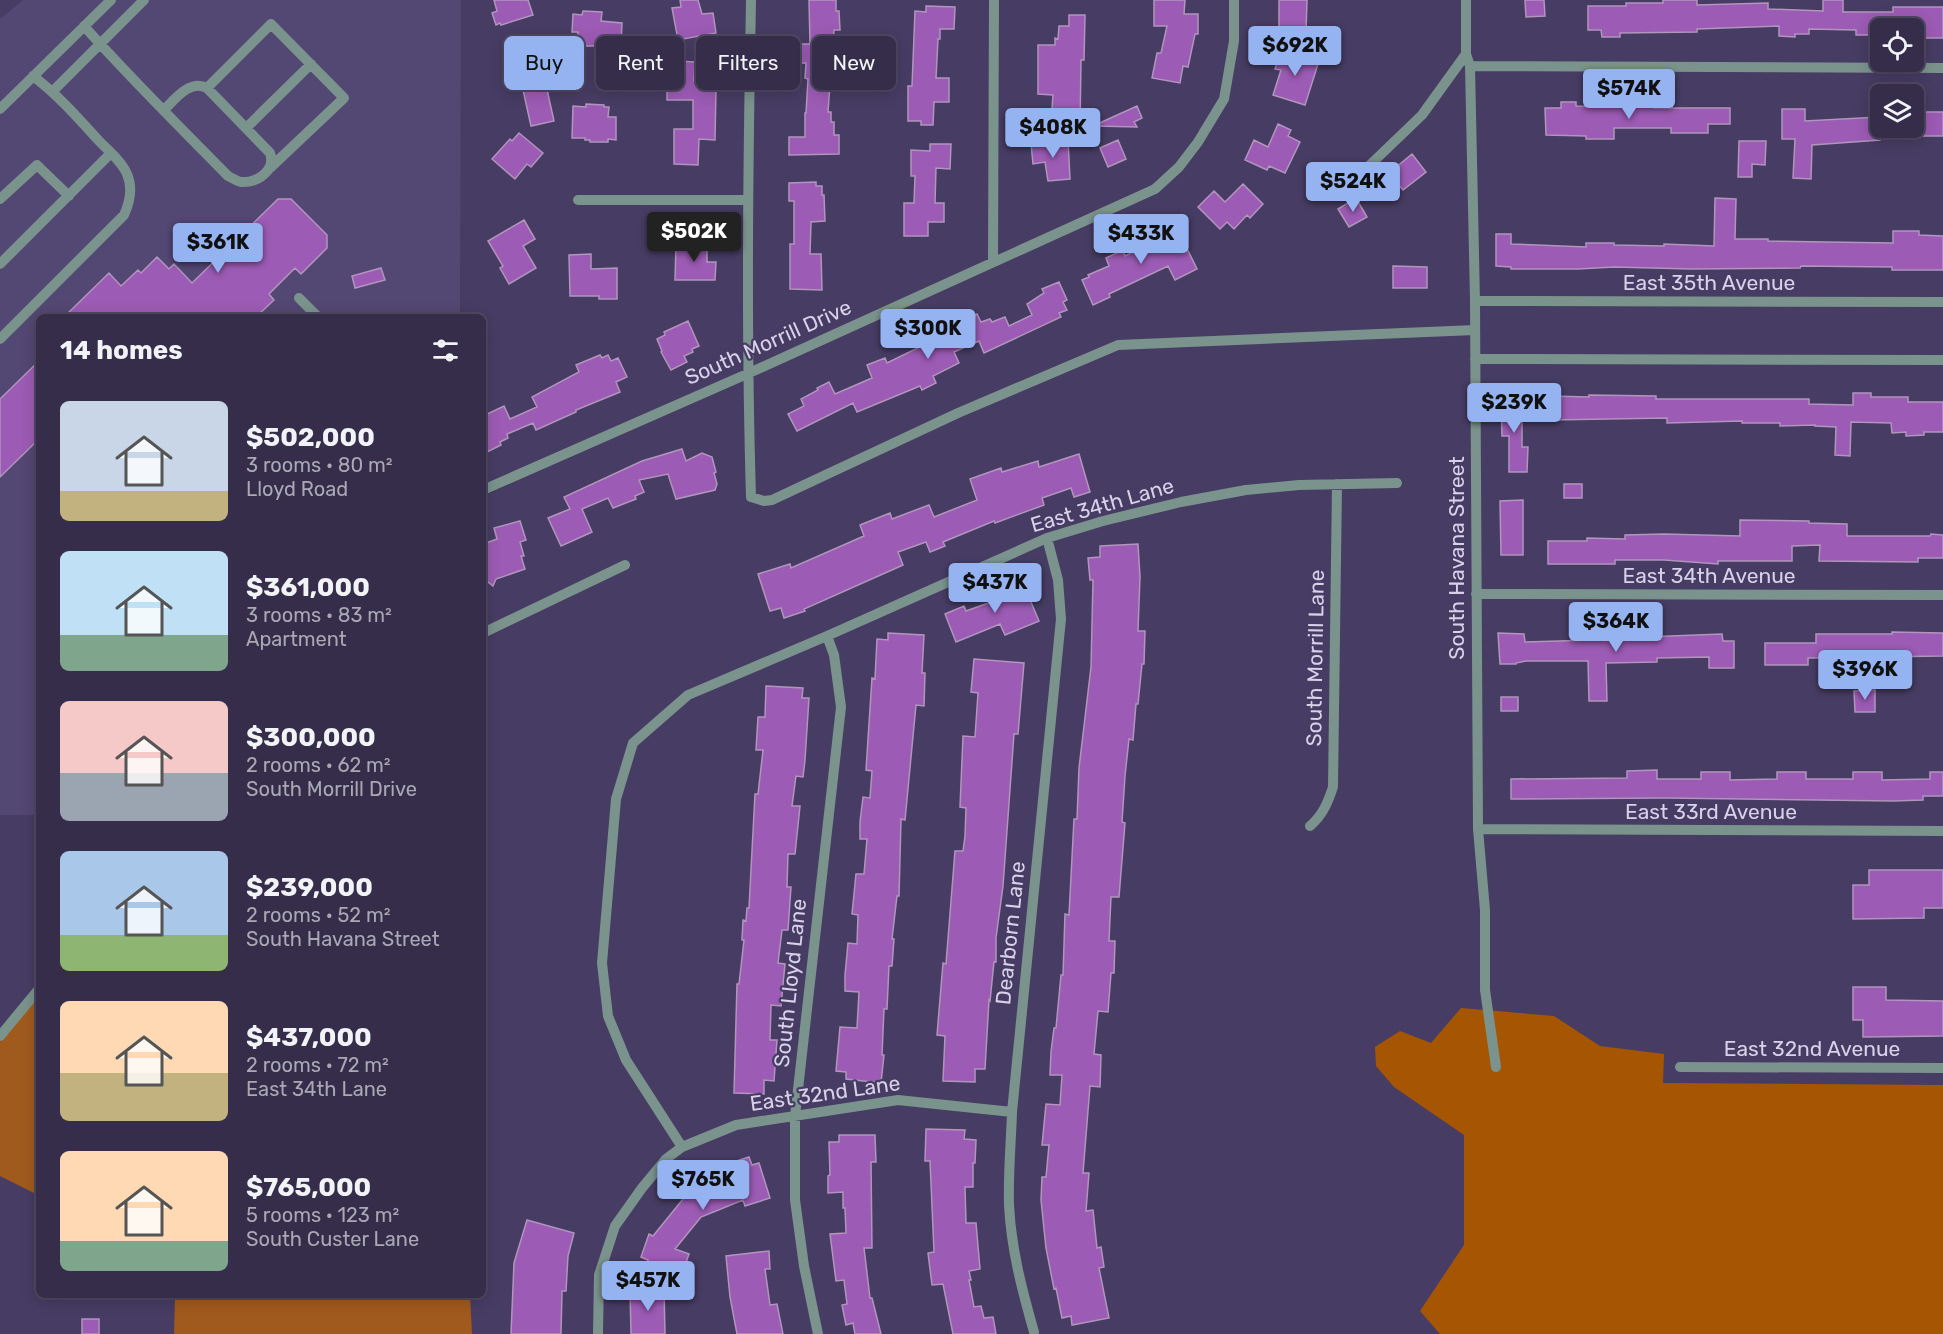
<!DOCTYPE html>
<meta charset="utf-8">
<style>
body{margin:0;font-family:Rubik,sans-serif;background:#3d3551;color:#f1f3f6;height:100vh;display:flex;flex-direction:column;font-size:22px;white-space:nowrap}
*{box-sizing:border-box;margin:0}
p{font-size:20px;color:#aaa8b5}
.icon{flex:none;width:33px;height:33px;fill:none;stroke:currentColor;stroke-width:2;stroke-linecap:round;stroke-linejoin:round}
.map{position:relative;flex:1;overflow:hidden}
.sheet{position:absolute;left:36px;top:314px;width:450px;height:984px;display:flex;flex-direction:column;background:#352d4a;border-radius:9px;box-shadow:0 3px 15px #0003,0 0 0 2px #4f4962}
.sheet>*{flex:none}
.guide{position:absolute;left:504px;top:36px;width:570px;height:54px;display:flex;gap:12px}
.buttons{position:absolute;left:1870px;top:18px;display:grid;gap:12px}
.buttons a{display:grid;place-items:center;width:54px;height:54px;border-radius:9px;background:#352d4a;box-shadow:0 3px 15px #0003,0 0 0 2px #4f4962;font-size:30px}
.price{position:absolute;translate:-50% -51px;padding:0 14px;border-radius:6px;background:#95b2f1;color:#111;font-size:20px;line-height:39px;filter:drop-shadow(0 2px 3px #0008)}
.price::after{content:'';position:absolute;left:50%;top:36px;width:18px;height:14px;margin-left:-9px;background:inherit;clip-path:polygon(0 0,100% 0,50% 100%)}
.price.active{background:#222;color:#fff}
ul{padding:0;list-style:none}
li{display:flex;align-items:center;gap:18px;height:150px;padding:0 24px}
li span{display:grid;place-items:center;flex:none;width:168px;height:120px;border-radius:9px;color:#555}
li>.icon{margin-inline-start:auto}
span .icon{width:72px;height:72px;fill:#fffc;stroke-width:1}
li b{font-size:26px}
h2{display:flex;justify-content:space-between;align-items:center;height:72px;padding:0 24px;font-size:26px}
.tag{padding:0 21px;border-radius:9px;background:#352d4a;box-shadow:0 3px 15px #0003,0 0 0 2px #4f4962;font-size:21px;line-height:54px}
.tag.active{background:#95b2f1;color:#111}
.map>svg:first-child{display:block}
.built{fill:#534773}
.green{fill:#a65603}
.forest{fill:#a15a1d}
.building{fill:#9c5bb4;stroke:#b195bd;stroke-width:1.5}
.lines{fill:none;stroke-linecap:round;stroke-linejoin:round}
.minor{stroke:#7a938c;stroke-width:10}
.labels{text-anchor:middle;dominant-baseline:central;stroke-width:4.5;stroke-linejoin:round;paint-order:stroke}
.street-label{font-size:21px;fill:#d7d2e9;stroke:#473c63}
</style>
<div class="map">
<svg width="1943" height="1334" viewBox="0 0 1943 1334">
<rect width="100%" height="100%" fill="#473c63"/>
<path class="built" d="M23,0H461L460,316H39V815H0V19Z"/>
<path class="green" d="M1461,1008L1554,1016L1600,1046L1664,1054L1663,1083L1943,1085V1334H1440L1420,1311L1464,1245V1135L1394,1087L1376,1066L1375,1047L1400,1031L1431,1043Z"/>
<path class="forest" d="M39,995V1203L38,1195L0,1176V1042Z
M175,1295H470L472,1334H174Z"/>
<path class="building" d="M494,0H528L533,15L501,25L500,23L496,25L492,13L497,11Z
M680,0H698L702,14L713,13L716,33L678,40L672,8L681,7Z
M809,0H836V11H839L840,30H834L828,112H831V122H834V135H839V154L789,155V137H805V113H806L808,79L805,78L806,63H791L792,44H810Z
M1154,0H1185L1184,14H1198V34H1195L1188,67L1183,66L1180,83L1152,78L1157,53H1161L1167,26H1154Z
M1279,0H1307L1306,32L1279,31Z
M1525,0H1544L1545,16L1526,17Z
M1663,0H1697V5L1768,3V9L1823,11V0H1843V12H1893V7H1943V38H1914V28H1881V35H1856V30L1809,29V34H1795V37L1779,36V26L1697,29V32L1620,33V37H1602L1601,30H1588V6H1626V3H1663Z
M926,6L955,7L954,29H940V39H938L936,78H949V102H934L933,125H921V121H908V86H912L915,11L926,12Z
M583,11L602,12L601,21L622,23L621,46H580V42H577L578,32H572L573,14L582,15Z
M1069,15H1085L1084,60H1081L1080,126H1058L1059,109H1052L1053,95L1038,94V45H1055V38L1058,39L1059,26H1069Z
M1282,49L1319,61L1305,105L1273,95L1281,70L1275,69Z
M674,61L695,62L694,81H699V88L716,89L715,140L699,139L698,165L674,164V129H693V100H667V80H673Z
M546,85L554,121L531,126L523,90Z
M1561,102H1576V106L1624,107V105H1654V108H1730V124H1708V133H1671V128H1614V139H1586V136L1546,135L1545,108H1561Z
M586,104L604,105V107H609L608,117H616V140L608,139V142H590V140H585V138H572L573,106L586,107Z
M1137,106L1142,118L1134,122L1137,127L1093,126Z
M1782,109H1805V121L1879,117L1880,140L1812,145L1811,179L1793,178L1795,139H1782Z
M1914,112H1943V136H1914Z
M1278,124L1291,130L1288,136L1300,142L1285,173L1269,166L1267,170L1245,160L1254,140L1268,147Z
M519,133L543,153L531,167L527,164L515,179L492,159L510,139L512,141Z
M1068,139L1070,179L1048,181L1045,162L1033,164L1031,144Z
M1118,140L1126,159L1108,167L1100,148Z
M1739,141H1766L1765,165L1752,164V177H1738Z
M930,144H951L950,169L936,168L935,203H944V222H928V236H904V203H914L915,176H911V150L930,151Z
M1412,154L1426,172L1403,190L1389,173Z
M816,182V186H822V195H824L825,221L811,222L810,254H821L822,290L790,289V244H794V201H789V183Z
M1243,184L1263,204L1250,218L1247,215L1234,229L1227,222L1220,229L1198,207L1214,191L1225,202Z
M1356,198L1367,217L1349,227L1338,209Z
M1715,198L1736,199L1735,239H1768V241L1893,243V231H1919V235L1943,236V270H1892V267L1801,266L1800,268L1691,269L1614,267L1578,269H1511V267L1496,266V234H1511V244L1586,247V243H1614V245L1664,246V244L1714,246Z
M278,199H291L327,235V248L301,274L295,268L269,294L274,300L257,316H65L109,273L121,286L138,270L141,273L157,257L169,269L174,264L192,283Z
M524,220L535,239L523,246L536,268L509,284L500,268L503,266L488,241Z
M1175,224L1197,269L1175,280L1168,266L1109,294L1110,297L1093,305L1082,280L1089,277L1088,275L1109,266L1106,258L1123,250L1125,256L1153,242L1151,238Z
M676,244L707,245V262H716L715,280H675Z
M591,254V269L617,268V299H599V296H570L569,255Z
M1393,266L1427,267V288H1393Z
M381,268L385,280L355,288L352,276Z
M1059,282L1067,300L1063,302L1067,310L1059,313L1061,317L984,353L979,341L954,352L959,363L933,376L936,383L922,390L920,386L857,412L853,403L797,431L788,414L804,406L801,399L818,390L817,388L829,382L835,394L872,378L867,365L885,358L887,363L930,342L928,336L977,314L981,322L990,319L992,322L1005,317L1009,326L1032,315L1027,304L1044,293L1042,289Z
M688,321L699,346L692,349L693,352L684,356L687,362L671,370L661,352L662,351L657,339L665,335L664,332Z
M600,355L602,358L608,355L611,361L618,358L627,377L616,382L620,392L576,410V412L536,430L533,423L507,434L508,438L500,442L501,445L483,454V416L504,406L510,419L537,407L532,397L579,372L576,365Z
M39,361V439L0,477V399Z
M1853,393H1871V397H1908V402H1943V432H1924V435L1906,436V432L1892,433L1891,423L1851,422L1850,456L1835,455L1836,427L1815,426V425L1780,426V423H1742V421L1667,423V418L1550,420V396L1589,397V395L1656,396V399H1809V404L1853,405Z
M1501,398H1522V447H1528L1527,472H1509V436H1502Z
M682,449L686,461L702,453L712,457L716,472L714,473L717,484L715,490L676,499L668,474L639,480L644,492L635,496L636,499L613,508L608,498L582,509L592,532L561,546L548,518L570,509L564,497L642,461Z
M1079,454L1090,492L1074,497L1071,488L1042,498L1044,505L995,523L994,521L943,542L945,546L930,552L926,542L898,552L903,565L804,609L805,611L784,618L781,608L770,611L758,574L790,564L791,568L864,536L860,525L890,513L892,519L929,505L934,517L977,500L970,479L1001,468L1002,472L1038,461L1039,467Z
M1564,484H1582V498H1564Z
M1523,500V555H1501L1500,501Z
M1740,520L1809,521V523L1847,524V536H1930L1931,534L1943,535V558H1918V562L1819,561L1820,545L1792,546V561H1718V564L1664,560H1615V564H1548V541H1587V538L1625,539V535L1664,534L1740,536Z
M520,521L526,540L520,542L524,556H521L525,569L496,579L493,586L483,578V544L497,539L494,528Z
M1138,544L1140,577L1138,631H1145L1144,664H1142L1138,704H1136L1133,740L1129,739L1125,776L1122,822L1125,823L1119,897H1111L1109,941H1115L1114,973H1111L1108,1012L1098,1011L1094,1054L1101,1055L1100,1087L1090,1086L1083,1173H1089L1086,1211L1093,1210L1097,1248L1101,1247L1104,1267L1099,1268L1109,1318L1072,1325L1071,1316L1062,1318L1056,1288L1054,1289L1046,1248L1041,1200L1042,1177H1046L1049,1145H1042L1046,1104L1060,1105L1062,1075H1050L1051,1052L1054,1028H1056L1061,975H1063L1065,914L1069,915L1074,819H1077L1079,768L1091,667L1093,580H1090L1088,558L1100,557V546Z
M1023,583L1039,621L1005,635L1000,624L956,642L945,614L964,606L966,611L991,602L987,594L1007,586L1008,590Z
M1892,632L1943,633V656L1808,658V665H1765V643H1816V634H1892Z
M888,633L924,635L922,673H925L924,706L916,705L905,820L901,819L899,896H897L892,939H894L892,966H889L887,1009H884L882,1055H884L881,1083L846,1079V1072L836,1071L840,1027L857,1028L859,992L845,991V975L848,943L857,944L858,915L852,914L856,874H864L867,839H860V822L863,797L870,798L872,771L866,770L872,678L875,679L877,639L888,640Z
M1498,633L1524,634L1525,642L1592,640V636H1619V638L1722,634L1723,641H1734V668H1709V657L1657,658V662L1606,663L1607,701H1589L1588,661H1526L1516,663V664H1500Z
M974,659L1024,663L1018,734H1014L1003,886L996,938V962H994L990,1001L989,1000L985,1069H975V1082L943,1081L945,1036L937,1035L943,963L946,964L955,851H963L965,836L966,808L960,807L963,736L975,737L978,693L971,692Z
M766,686L803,688L802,698H809L805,760L803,777L796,776L792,806H800L795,854H788L787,887H791L788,930H782L778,963L785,964L781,1006L771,1005L770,1040H777L774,1081L764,1080V1094L734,1093L737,984H739L744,940H742L743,920L746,921L747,908H749L755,794H758L763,750H756L758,717H765Z
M1875,690V712H1855L1854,691Z
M1501,697H1518V711H1501Z
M1657,770V779H1701V772H1730V780L1777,779V772H1806V779H1853V772H1882V780L1930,779V772H1943V796H1923V800L1893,801L1665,798L1511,799V779L1627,778V771Z
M1869,870H1943V908H1924V918L1853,919V885H1869Z
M1853,987H1886V1000L1943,1001V1036L1863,1037V1020H1853Z
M926,1129L965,1130L964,1139L976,1140L975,1163H973V1187H965L966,1223H976L980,1269L969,1271L971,1280H969L974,1307L981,1306L984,1318L993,1317L996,1334H953L943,1284L932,1285L928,1253L934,1252L930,1161H925Z
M839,1135H875L876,1162H871L872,1248H864L870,1298H872L881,1334H855L853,1323L846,1325L842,1305L847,1304L844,1280L836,1281L830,1234L846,1233L845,1208H843V1192L828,1193V1176L830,1175L829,1142H839Z
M749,1157L752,1165L759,1163L770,1198L745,1206L743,1200L701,1217L675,1249L689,1254L681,1277L646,1267L648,1260L641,1257L649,1234L653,1236L692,1188L690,1184L703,1178L700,1173Z
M527,1220L574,1233L568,1256L566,1291H562L561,1334H511L514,1263Z
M769,1251L770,1269H765L770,1305L777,1304L783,1334H737L730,1297L726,1256Z
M630,1289H664L665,1334H631Z
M82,1319H99V1334H82Z"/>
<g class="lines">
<path class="minor" d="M751,0C748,166 746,331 751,497L764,501L772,500L958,413L1118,345L1475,330
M1466,0V54L1470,66L1475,301L1478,829L1485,910V990L1496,1067
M84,26C130,78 180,127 228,176C232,178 237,181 241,182C258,183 276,170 270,153L207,88C190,79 175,99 164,110
M1470,66L1943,68
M207,88L271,24L344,98L270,168
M53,91L144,0
M0,109L111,0
M246,128L311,64
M1348,186L1422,115L1466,54
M0,199L37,165L69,196
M578,200H747
M993,261L994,0
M0,264L111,153
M299,298L317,316
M1475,301L1943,302
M0,339L124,215C130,202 133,188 127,174C122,162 109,151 100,142C79,119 58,95 33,76
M1475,359L1943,360
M483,490L747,374L1155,189L1179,167L1198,142L1224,99L1234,41V0
M1476,594L1943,595
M483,633L625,565
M1310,826C1323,815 1328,802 1333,787L1337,484
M1478,829L1943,831
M0,1036L39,989
M1680,1067L1943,1068
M682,1147L626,1060L608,1016L602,963L616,799L633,743L688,695L827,636L1047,538L1103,521L1181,502L1246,490L1299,485L1397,483
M1034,1332C1022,1290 1011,1248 1009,1205C1008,1174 1011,1143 1012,1112L1061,619L1058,580L1047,538
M598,1334L599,1275L615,1226L642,1188L666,1159L682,1147L736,1125L898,1100L1012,1112
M818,1334L804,1266L795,1200V1116L841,707L834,655L827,636"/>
</g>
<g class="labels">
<g class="street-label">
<text x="1709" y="282">East 35th Avenue</text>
<text transform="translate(768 342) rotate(-24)">South Morrill Drive</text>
<text transform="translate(1102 505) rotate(-16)">East 34th Lane</text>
<text transform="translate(1456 558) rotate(-90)">South Havana Street</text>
<text x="1709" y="575">East 34th Avenue</text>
<text transform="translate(1315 658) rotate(-89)">South Morrill Lane</text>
<text x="1711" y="811">East 33rd Avenue</text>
<text transform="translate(1010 933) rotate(-84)">Dearborn Lane</text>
<text transform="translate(790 983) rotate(-84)">South Lloyd Lane</text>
<text x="1812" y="1048">East 32nd Avenue</text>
<text transform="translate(825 1093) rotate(-8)">East 32nd Lane</text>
</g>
</g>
</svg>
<div class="buttons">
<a><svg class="icon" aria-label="locate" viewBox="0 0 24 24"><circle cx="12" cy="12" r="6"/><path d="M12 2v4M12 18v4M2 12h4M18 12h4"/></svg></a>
<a><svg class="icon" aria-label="layers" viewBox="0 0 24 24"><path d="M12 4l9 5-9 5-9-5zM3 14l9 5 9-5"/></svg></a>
</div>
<b class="price" style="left:1295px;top:77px">$692K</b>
<b class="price" style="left:1629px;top:120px">$574K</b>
<b class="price" style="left:1053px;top:159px">$408K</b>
<b class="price" style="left:1353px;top:213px">$524K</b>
<b class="price active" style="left:694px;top:263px">$502K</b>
<b class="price" style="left:1141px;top:265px">$433K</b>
<b class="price" style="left:218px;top:274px">$361K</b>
<b class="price" style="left:928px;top:360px">$300K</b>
<b class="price" style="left:1514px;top:434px">$239K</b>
<b class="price" style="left:995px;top:614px">$437K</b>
<b class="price" style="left:1616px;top:653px">$364K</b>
<b class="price" style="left:1865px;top:701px">$396K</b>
<b class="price" style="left:703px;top:1211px">$765K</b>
<b class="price" style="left:648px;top:1312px">$457K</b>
<div class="guide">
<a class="tag active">Buy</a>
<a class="tag">Rent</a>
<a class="tag">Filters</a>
<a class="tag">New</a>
</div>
<section class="sheet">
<h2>14 homes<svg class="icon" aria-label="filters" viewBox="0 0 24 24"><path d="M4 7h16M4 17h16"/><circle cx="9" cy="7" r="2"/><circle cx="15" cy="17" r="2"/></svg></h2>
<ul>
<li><span style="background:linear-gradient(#c9d6e8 75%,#c2b280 0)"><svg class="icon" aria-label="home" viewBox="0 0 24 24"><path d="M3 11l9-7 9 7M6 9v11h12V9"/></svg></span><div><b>$502,000</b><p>3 rooms · 80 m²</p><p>Lloyd Road</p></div></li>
<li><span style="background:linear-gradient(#bfe0f5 70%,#7fa58c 0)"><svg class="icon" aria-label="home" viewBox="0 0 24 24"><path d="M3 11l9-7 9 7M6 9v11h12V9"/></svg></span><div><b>$361,000</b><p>3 rooms · 83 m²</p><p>Apartment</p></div></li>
<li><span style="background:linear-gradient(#f6c9c9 60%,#9aa5b1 0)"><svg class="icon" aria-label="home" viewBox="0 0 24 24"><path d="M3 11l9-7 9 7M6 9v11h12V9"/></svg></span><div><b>$300,000</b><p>2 rooms · 62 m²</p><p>South Morrill Drive</p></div></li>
<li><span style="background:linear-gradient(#a9c7e8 70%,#8fb573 0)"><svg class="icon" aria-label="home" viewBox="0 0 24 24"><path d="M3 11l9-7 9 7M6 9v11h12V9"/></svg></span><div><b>$239,000</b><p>2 rooms · 52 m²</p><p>South Havana Street</p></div></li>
<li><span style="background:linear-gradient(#ffd9b3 60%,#c2b280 0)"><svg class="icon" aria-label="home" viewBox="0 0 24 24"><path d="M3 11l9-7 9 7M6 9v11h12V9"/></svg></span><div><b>$437,000</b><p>2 rooms · 72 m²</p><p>East 34th Lane</p></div></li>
<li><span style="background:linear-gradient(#ffd9b3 75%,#7fa58c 0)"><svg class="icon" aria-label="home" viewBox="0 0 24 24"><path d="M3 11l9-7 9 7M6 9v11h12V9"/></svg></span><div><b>$765,000</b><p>5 rooms · 123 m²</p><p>South Custer Lane</p></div></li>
</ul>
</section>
</div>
